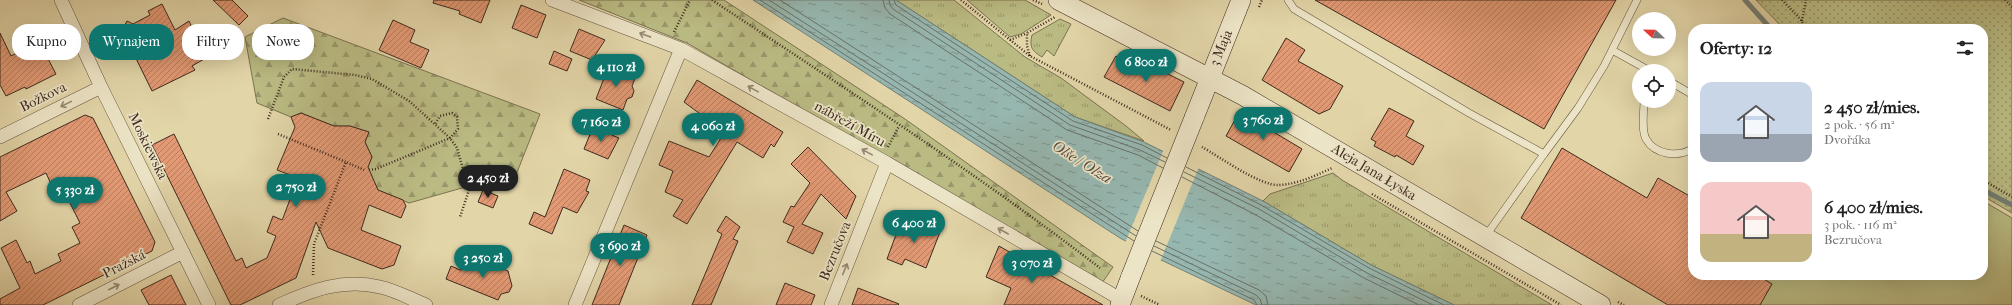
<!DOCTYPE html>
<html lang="pl">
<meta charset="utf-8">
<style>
body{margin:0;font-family:"IM FELL French Canon",serif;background:#f2f2f2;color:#222;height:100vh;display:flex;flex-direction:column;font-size:15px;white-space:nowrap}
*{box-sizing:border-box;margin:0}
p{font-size:13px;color:#767676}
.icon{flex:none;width:22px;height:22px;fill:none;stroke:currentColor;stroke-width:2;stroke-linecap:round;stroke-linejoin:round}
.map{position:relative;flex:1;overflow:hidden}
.drawer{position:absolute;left:1688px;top:24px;width:300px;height:256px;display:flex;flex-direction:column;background:#fff;border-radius:16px;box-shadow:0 4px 16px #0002}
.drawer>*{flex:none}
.hud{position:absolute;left:12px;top:24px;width:380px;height:36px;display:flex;gap:8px}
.needle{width:26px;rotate:292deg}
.fabs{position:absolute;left:1632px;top:12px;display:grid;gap:8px}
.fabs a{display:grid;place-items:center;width:44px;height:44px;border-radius:50%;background:#fff;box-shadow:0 4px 16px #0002;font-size:20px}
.price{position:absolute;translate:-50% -34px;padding:0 9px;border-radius:14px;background:#0f766e;color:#fff;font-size:13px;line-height:26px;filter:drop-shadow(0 1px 2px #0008)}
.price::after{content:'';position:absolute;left:50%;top:24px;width:12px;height:9px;margin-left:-6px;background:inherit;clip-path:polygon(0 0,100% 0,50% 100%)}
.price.active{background:#222;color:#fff}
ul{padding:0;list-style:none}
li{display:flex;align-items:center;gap:12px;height:100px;padding:0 12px}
li span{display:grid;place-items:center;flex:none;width:112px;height:80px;border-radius:12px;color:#555}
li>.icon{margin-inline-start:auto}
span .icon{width:48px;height:48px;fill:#fffc;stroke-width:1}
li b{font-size:17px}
h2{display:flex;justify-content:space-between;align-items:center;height:48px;padding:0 12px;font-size:17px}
.pill{padding:0 14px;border-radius:16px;background:#fff;box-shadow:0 4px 16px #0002;font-size:14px;line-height:36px}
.pill.active{background:#0f766e;color:#fff}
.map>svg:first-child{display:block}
.grass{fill:url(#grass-tufts);stroke:#7c7251}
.forest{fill:url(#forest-firs);stroke:#7c7251}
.park{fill:url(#park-dots);stroke:#7c7251}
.pitch{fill:#babb83;stroke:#7c7251}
.water{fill:url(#water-ripples);stroke:#737f76}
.pier{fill:#e2d5a8}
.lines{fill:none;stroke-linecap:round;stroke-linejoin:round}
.shore{stroke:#6a7068;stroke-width:1}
.stream{stroke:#737f76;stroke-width:5}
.building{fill:url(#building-hatch);stroke:#3e2a1f}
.lane-casing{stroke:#675541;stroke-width:8}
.street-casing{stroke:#675541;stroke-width:14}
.secondary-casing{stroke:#3e2a1f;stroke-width:20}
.path{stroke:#3e2a1f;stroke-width:2.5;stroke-dasharray:1 2;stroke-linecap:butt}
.lane{stroke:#ece4c6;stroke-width:7}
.street{stroke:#ece4c6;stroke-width:13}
.secondary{stroke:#ece4c6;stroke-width:19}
.secondary-bridge-casing{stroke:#3e2a1f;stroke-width:20;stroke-linecap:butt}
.secondary-bridge{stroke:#ece4c6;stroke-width:19}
.oneway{stroke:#958772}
.labels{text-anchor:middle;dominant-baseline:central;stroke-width:3.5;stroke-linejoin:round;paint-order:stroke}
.street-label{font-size:14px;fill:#3e2a1f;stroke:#ece4c6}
.water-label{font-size:15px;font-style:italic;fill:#544d43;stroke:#ece4c6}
</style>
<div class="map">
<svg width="2012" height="305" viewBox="0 0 2012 305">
<defs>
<pattern id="grass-tufts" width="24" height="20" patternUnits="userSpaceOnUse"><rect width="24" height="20" fill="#babb83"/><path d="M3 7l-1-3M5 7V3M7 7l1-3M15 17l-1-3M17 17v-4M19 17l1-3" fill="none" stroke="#99986b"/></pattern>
<pattern id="forest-firs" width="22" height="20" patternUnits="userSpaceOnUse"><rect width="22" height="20" fill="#babb83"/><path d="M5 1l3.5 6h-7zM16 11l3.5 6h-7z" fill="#99986b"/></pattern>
<pattern id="park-dots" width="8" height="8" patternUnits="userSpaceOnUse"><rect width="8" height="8" fill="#babb83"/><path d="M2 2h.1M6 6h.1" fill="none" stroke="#99986b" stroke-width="1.8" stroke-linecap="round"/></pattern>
<pattern id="water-ripples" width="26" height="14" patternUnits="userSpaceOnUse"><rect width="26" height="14" fill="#96b7b0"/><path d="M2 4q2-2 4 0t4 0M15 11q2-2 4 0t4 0" fill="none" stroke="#7c958f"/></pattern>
<pattern id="building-hatch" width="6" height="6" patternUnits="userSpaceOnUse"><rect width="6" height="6" fill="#e39a74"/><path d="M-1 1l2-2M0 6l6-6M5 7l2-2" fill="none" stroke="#b97e5f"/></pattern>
</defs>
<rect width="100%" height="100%" fill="#e2d5a8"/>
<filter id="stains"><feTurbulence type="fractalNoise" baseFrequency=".005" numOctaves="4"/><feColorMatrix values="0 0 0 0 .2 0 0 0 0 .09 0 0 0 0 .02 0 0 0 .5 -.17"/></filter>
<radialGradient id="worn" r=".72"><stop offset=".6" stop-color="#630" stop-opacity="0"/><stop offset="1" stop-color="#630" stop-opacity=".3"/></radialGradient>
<path class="grass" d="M896,0H954L1025,57L1061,78L1126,126L1144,141L1075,117Z
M967,0H1025L1051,15L1021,34L1010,37Z
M1060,19L1071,24L1054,56L1047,50L1042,57C1032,51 1029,47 1032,35Z
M1333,173L1342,180L1552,305H1454L1371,265L1263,201L1270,194Z"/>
<path class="forest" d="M579,0H724L905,119L1113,267L1102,283L687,43Z
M283,18L540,114L514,180L462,188L409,203L378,190L367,168L372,157L365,142L369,132L350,126H334L301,113L291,117L257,103L245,37Z"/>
<path class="park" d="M1756,0H2012V213L1983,196V29H1784Z"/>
<path class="pitch" d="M1983,201L2012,218V305H1693L1711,275H1983Z"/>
<path class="water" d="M753,0H896L1075,117L1144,142L1263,201L1371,265L1454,305H1256L1159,259L1120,238Z"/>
<path class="pier" d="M1164,149L1199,167L1160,262L1125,243Z"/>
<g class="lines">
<path class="shore" d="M760,0L1134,241
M769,0L1136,236
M780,0L1138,231
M883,0L885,8L890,14L1067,130L1138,155L1163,168
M889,0L890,5L893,9L1070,125L1140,150L1165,162
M894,0L896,5L1073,121L1142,145L1167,158
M1186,167L1261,205L1369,268L1444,305
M1184,172L1259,209L1367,273L1433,305
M1182,177L1256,215L1364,278L1419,305
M1156,241L1259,290L1266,296L1268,305
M1154,246L1256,295L1260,299L1262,305
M1152,251L1254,300L1257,305"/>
<path class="stream" d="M1745,0L1771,29
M1983,190L2012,205"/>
</g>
<path class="building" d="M213,0H232L248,16L239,25Z
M434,0H490L481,23L459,14L460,11L433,3Z
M1315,0H1616L1544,129Z
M162,4L175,30L189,21L206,58L192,66L195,70L152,91L122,30L127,21L133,24L150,15L148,11Z
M521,5L546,15L537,38L512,28Z
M393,20L415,30L410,42L429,50L421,68L379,50Z
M579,29L605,40L592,60L570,51Z
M0,33L11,56L40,41L45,46L46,55L56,74L26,89L25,87L6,96L0,85Z
M1286,38L1305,50L1298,61L1343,86L1330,109L1319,114L1262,80Z
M554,51L572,59L567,71L549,64Z
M1116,56L1153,74L1156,68L1184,82L1170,111L1104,77Z
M609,65L636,76L632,86L634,91L632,97L627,99L623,110L596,99Z
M697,80L783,132L774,147L771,144L763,158L737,142L687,224L673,216L683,200L665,192L673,171L659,165L669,141L709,157L725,132L706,120L707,119L684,102Z
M1389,108L1414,121L1406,136L1424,146L1413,165L1396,155L1395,157L1374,146L1376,142L1371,139Z
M1241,109L1269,124L1267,128L1302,149L1289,172L1226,136Z
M301,113L334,126H350L369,132L365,142L372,157L368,167L378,190L403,200L406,206L401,218L369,205L361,230L401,246L394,265L382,269L328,248L316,222L296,278L240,305H231L152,145L174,134L236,261L242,258L246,268L267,258L276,236L267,232L273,216L282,220L283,218L298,178L277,170L295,127L291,117Z
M85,115L93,118L155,242L152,251L43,305H0V299L20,288L1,248L16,240L27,263L30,261L35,274L61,261L58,254L80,243L72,227L80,223L65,193L57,197L46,173L6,192L17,211L0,221V157Z
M593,127L619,138L608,159L584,149Z
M808,147L856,196L846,219L821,194L802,224L823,233L813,254L787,242L794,227L783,222L791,206L794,207L810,183L791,164Z
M1562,148L1647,198L1658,178L1693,198V275H1757L1772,284L1760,305H1668L1521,218Z
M564,169L590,180L586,191L589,192L577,213L563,207L552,234L529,224L534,212L545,217Z
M483,190L498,196L493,208L478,202Z
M726,216L740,227L733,239L738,241L711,305H692L722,234L717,231Z
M907,219L940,232L926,268L905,259L902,265L887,259L897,232L902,234Z
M624,225L647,235L619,305H592Z
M999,246L1057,279L1103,305H1004L1011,288L986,277Z
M475,257L508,271L512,286L509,292L501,294L498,300L446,279L451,266L460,270L471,266Z
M171,275L186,305H149L141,290Z
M785,283L815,295L811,305H776Z
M858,288L899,304L898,305H852Z"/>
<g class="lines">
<g class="lane-casing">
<path id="lane" d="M1288,0L1294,9L1469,113L1544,154L1578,108L1604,66L1637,0
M1612,50L1650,71
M1669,81L1693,95
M1644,101C1644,111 1641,130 1646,139C1655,155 1679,158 1693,148
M1485,237L1544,154"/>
</g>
<g class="street-casing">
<path id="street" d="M61,0L101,87L209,305
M552,0L681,49L887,163L1122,300
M0,137L101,87
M79,305L183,252
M279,305C312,290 344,278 380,287C395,290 411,299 426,305
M575,305L681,49
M831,305L887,163"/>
</g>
<g class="secondary-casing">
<path id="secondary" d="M1058,0L1242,95L1601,305
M1194,118L1241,0
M1120,305L1131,276"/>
</g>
<path class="path" d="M712,0C843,87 975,172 1100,268
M961,0L1030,56L1171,130
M1033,0L1042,4
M1782,0L1802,21L1804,29
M2005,0L2012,7
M1259,7L1262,0
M1802,21L1806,0
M674,32L690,0
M1010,40L1027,33
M1030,56L1027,46V33L1055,17
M268,119L284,77L292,69L355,75L372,79L409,101L450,138L457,148L469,190L460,217
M278,134L346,162
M888,147L899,126
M1202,147C1220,157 1260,186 1279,185C1298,184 1315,176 1332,168
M369,170L376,169L450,138L458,129L457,117L452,113L440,116L435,124
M1983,180L2012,197
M1372,194L1561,305
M313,275L314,244L346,162L364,170
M1141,296L1160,305
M1618,302L1624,305"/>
<use href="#lane" class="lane"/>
<use href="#street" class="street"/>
<use href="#secondary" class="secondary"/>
<g class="secondary-bridge-casing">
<path id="secondary-bridge" d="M1131,276L1194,118"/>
</g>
<use href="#secondary-bridge" class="secondary-bridge"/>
</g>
<defs><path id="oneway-shaft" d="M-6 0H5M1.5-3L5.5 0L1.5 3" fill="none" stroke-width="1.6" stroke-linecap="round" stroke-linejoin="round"/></defs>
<g class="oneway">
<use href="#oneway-shaft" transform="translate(645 35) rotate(-160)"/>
<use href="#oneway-shaft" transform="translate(753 89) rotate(-151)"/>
<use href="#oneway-shaft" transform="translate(66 104) rotate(154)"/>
<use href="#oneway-shaft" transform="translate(867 152) rotate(-151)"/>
<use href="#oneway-shaft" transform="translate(1003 231) rotate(-150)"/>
<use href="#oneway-shaft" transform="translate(845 269) rotate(-68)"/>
<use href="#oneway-shaft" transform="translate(114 287) rotate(-27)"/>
</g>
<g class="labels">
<g class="street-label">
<text transform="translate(1221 48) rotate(-67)">3 Maja</text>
<text transform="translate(43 97) rotate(-26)">Božkova</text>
<text transform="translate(850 124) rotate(29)">nábřeží Míru</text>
<text transform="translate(148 146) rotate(64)">Moskiewska</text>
<text transform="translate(1374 172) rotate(31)">Aleja Jana Łyska</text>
<text transform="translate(835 251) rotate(-68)">Bezručova</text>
<text transform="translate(124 264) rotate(-27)">Pražská</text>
</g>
<g class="water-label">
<text transform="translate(1082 162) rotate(32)">Olše / Olza</text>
</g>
</g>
<rect width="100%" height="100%" filter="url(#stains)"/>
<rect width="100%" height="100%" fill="url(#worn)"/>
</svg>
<div class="fabs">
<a><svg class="needle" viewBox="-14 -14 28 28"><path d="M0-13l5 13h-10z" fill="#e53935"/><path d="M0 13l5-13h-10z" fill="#767676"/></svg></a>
<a><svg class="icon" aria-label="locate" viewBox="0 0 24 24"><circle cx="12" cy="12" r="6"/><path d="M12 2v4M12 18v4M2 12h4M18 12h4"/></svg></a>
</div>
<b class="price" style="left:1146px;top:83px">6 800 zł</b>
<b class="price" style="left:616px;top:88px">4 110 zł</b>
<b class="price" style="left:1263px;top:141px">3 760 zł</b>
<b class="price" style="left:601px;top:143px">7 160 zł</b>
<b class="price" style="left:713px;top:147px">4 060 zł</b>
<b class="price active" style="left:488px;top:199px">2 450 zł</b>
<b class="price" style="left:296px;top:208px">2 750 zł</b>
<b class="price" style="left:75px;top:211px">5 330 zł</b>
<b class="price" style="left:914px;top:244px">6 400 zł</b>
<b class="price" style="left:620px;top:267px">3 690 zł</b>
<b class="price" style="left:483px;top:279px">3 250 zł</b>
<b class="price" style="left:1032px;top:284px">3 070 zł</b>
<div class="hud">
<a class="pill">Kupno</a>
<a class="pill active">Wynajem</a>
<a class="pill">Filtry</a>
<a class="pill">Nowe</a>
</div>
<section class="drawer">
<h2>Oferty: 12<svg class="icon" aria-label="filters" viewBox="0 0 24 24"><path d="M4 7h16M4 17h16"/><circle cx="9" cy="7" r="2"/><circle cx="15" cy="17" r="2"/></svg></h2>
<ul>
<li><span style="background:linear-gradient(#c9d6e8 65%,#9aa5b1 0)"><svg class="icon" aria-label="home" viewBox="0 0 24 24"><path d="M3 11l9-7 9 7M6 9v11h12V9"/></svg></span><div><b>2 450 zł/mies.</b><p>2 pok. · 56 m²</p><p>Dvořáka</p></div></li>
<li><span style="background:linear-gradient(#f6c9c9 65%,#c2b280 0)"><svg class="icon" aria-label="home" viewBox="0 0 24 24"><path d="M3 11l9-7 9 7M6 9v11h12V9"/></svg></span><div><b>6 400 zł/mies.</b><p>3 pok. · 116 m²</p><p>Bezručova</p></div></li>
</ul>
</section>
</div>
